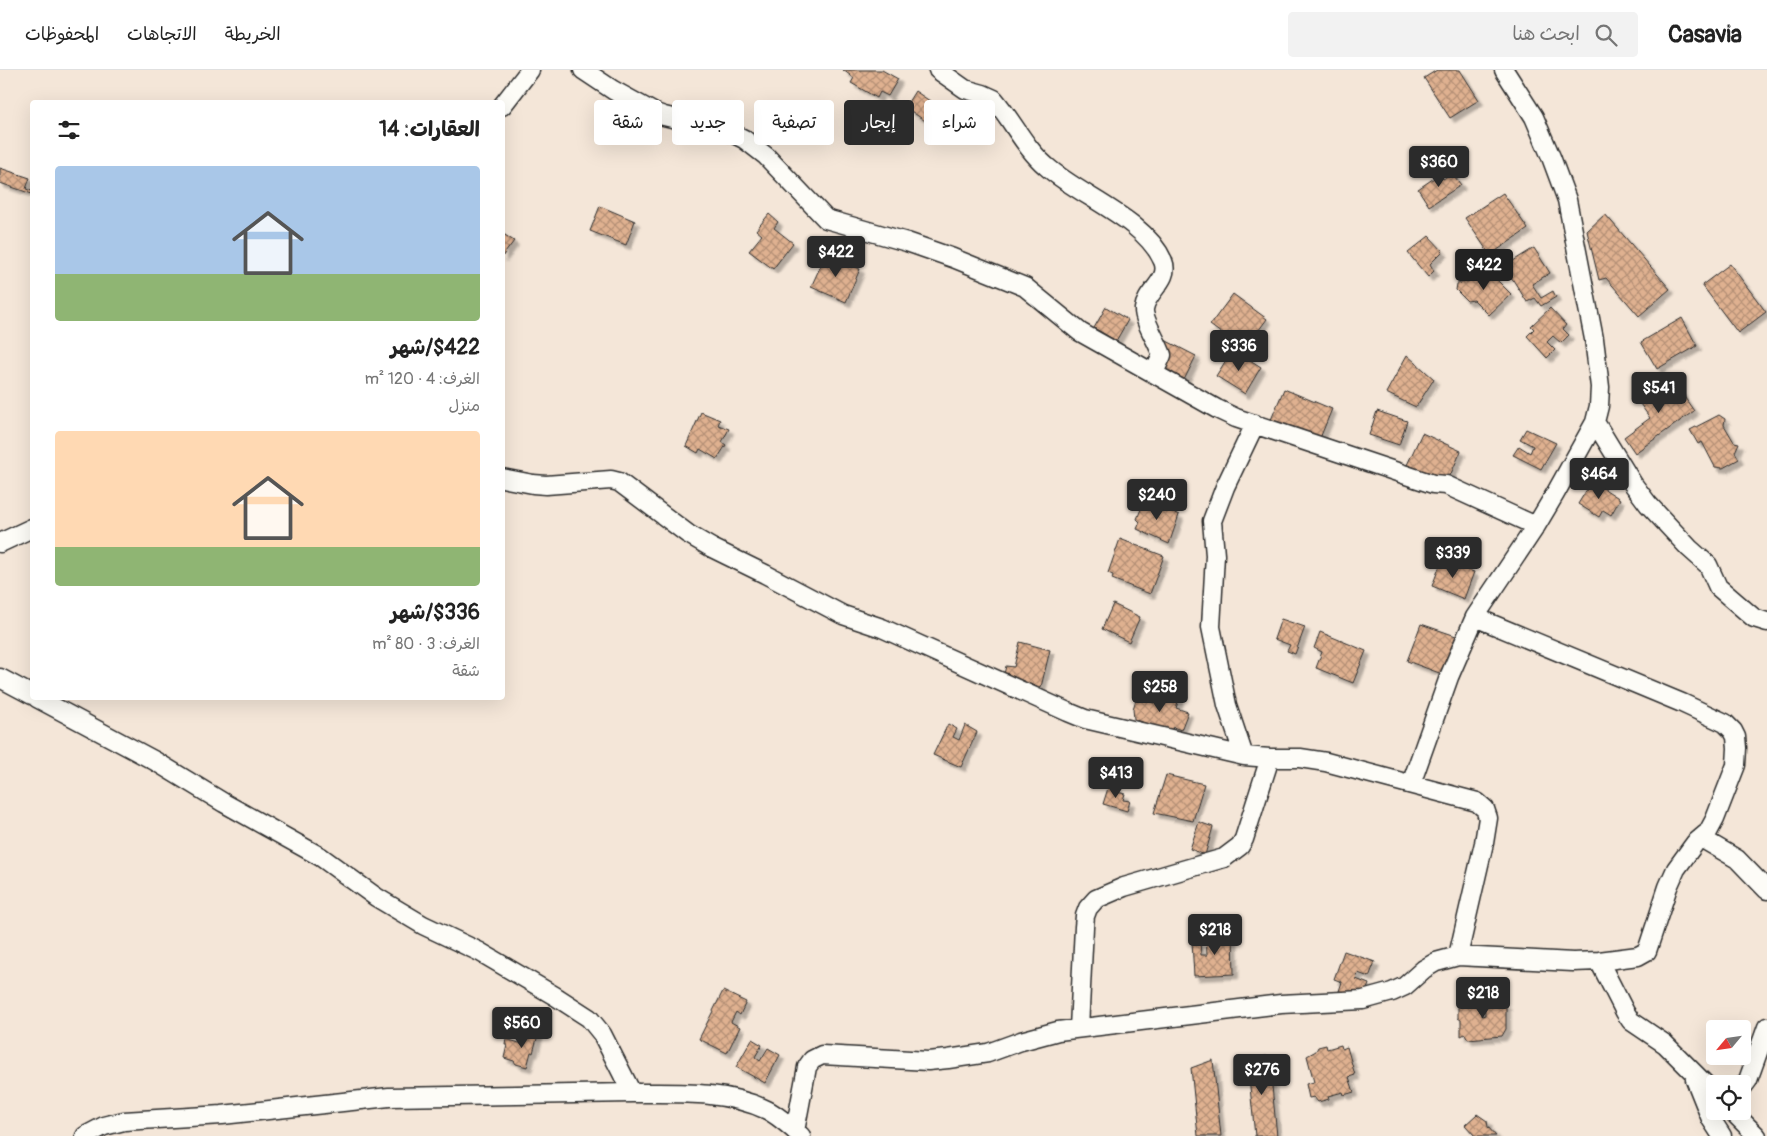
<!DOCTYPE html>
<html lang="ar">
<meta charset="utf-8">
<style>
body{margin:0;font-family:Pangolin,"Playpen Sans Arabic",sans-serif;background:#f2f2f2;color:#222;direction:rtl;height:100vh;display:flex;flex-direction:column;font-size:19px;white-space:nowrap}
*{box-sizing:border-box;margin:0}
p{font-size:16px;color:#767676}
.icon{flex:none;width:28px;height:28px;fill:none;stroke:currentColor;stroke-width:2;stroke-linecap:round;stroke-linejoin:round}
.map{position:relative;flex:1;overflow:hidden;direction:ltr}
.side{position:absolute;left:30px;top:30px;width:475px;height:600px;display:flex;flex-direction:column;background:#fff;border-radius:5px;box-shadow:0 5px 20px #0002;direction:rtl}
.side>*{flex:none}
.banner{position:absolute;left:520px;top:30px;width:475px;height:45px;direction:rtl;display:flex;gap:10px}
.needle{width:32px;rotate:241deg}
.fabs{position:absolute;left:1706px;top:950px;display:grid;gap:10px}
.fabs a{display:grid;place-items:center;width:45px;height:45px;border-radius:5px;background:#fff;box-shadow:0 5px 20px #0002;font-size:25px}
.price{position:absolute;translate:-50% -42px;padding:0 11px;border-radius:5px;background:#2b2b2b;color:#fff;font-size:16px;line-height:32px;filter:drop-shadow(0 1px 2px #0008)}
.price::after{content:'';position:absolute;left:50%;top:30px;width:15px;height:11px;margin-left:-8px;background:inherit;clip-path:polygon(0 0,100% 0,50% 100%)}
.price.active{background:#222;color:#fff}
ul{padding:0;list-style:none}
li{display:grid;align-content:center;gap:10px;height:265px;padding:0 25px}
li span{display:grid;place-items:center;height:155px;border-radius:5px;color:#555}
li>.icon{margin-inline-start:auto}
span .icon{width:90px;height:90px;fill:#fffc;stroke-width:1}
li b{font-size:21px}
h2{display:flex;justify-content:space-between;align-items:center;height:60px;padding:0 25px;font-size:21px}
.tag{padding:0 18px;border-radius:5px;background:#fff;box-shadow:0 5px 20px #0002;font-size:18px;line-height:45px}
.tag.active{background:#2b2b2b;color:#fff}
header{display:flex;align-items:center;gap:30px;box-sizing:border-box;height:70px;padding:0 25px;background:#fff;border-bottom:1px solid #e0e0e0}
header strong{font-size:24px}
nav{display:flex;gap:28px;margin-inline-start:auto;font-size:18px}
.search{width:350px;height:45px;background:#f2f2f2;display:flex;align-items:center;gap:12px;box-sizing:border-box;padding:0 18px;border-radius:5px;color:#767676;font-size:19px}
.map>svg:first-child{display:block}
.building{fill:url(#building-cross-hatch);stroke:#2b2b2b;filter:url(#shadow)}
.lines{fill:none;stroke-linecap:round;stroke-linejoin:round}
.minor-casing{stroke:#2b2b2b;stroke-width:21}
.minor{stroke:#fdfcf7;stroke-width:18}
</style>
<header>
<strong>Casavia</strong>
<div class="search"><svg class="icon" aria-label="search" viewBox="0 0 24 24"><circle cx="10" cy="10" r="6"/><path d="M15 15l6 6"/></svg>ابحث هنا</div>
<nav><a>الخريطة</a><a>الاتجاهات</a><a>المحفوظات</a></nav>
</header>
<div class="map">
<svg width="1767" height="1066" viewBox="0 0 1767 1066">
<defs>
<pattern id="building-cross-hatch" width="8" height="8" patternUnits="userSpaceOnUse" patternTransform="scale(1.25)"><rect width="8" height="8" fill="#dfb190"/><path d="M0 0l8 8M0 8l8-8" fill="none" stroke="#b59076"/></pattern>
<filter id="shadow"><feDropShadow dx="4.5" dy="4.5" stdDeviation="1" flood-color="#0004"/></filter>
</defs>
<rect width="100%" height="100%" fill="#f4e6d8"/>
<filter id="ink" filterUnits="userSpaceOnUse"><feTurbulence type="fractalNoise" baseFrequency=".02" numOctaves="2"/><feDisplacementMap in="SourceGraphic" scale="10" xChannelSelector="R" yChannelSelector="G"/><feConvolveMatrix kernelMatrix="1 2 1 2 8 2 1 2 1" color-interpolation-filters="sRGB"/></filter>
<g filter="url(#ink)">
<path class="building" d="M843,0H882L898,9L888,26L880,22L877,28L851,13L854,8Z
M1437,0H1460L1479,30L1450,48L1424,8Z
M915,21L958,50L947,66L905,37Z
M0,98L30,108L26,119L32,121V124L0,113Z
M1452,103L1461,115L1429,136L1418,119L1440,104L1443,109Z
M1503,123L1528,159L1490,185L1465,148Z
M600,136L635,151L626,175L590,161Z
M769,144L778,152L774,158L793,173L773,199L749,181L762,165L756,160Z
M1605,144L1670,219L1639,246L1606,208L1599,210L1587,161Z
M502,163L514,171L502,187Z
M1429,166L1443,181L1430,194L1434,201L1428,207L1408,183Z
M1534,178L1550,203L1532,214L1541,228L1553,221L1556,227L1541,236L1535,228L1527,232L1508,202L1513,191Z
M826,184L860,199L846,232L811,217Z
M1730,194L1766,242L1738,263L1702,215Z
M1484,197L1511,224L1489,245L1474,230L1467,231L1456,220L1457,214L1469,211Z
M1233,224L1267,249L1244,280L1210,255Z
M1106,237L1128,250L1116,271L1094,258Z
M1550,238L1566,255L1563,259L1569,265L1561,273L1553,266L1547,272L1555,280L1547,288L1527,266L1534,259L1531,256Z
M1682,248L1697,276L1657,299L1641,272Z
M1159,267L1196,286L1181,316L1144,298Z
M1233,279L1261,297L1245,324L1216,306Z
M1407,285L1434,309L1416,337L1386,323Z
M1671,308L1694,341L1635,383L1624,367L1650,348L1638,331Z
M1284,319L1332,339L1318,373L1270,352Z
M1377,341L1407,351L1399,375L1369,365Z
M701,342L720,350L718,355L729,359L722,372L726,375L717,389L700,379L698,383L686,376Z
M1719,345L1725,349L1724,355L1734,372L1739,373L1735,382L1739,389L1723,398L1715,397L1702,372L1698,374L1690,360Z
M1526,359L1556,373L1541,399L1513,385L1519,376L1530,383L1533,376L1520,369Z
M1422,363L1461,381L1446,415L1406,397Z
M1592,411L1620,429L1611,445L1603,440L1599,447L1578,434Z
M1145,429L1179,445L1169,474L1137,459L1140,452L1137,449Z
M1120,469L1164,486L1150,524L1112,509L1113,505L1108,503Z
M1442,490L1474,502L1464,529L1432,516Z
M1113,534L1140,547L1129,572L1102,559Z
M1281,549L1305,557L1295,584L1287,581L1290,575L1274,569Z
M1421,554L1456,566L1442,604L1407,591Z
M1320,562L1366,581L1353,613L1316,598L1322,582L1314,578Z
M1020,572L1050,580L1041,617L1003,608L1006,596L1014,597Z
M1158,622L1179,629L1176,638L1188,642L1181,660L1173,657L1171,663L1134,649L1133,639L1137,626L1154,633Z
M948,654L957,659L953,667L959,670L965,655L977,662L961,697L933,685Z
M1166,705L1204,714L1193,751L1154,743Z
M1109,715L1118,718L1117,722L1125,724L1123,730L1130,731L1127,741L1103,734Z
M1199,752L1213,757L1205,785L1190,779Z
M1233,864L1234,904L1194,906L1192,872H1200L1201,885H1207L1206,865Z
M1344,881L1375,892L1369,907L1358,903L1356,909L1369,914L1363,930L1339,921L1342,912L1334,909Z
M723,921L746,932L740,945L736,942L731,952L740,957L727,983L699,969Z
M1484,928H1500V934H1506V959L1502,966L1468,969L1465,964L1461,966V950L1458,948V933L1482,932V946L1485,945Z
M528,958L539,961L533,983L531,982L527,997L516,994L514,991L504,988L507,975H505L506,969L523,974Z
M752,969L762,975L755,987L760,991L768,978L780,985L765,1013L736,997Z
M1326,975L1327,979L1341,975L1342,979L1347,977L1355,1005L1349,1007L1354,1022L1344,1025L1343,1022L1328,1026L1329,1029L1318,1032L1314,1027L1309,1028L1306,1014L1314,1012L1307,986L1316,981L1318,977Z
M1269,986L1277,1066H1255L1247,988Z
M1213,990L1221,1066H1198L1191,998Z
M1477,1044L1487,1051L1488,1057L1496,1066H1475L1465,1055Z"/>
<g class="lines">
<g class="minor-casing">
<path id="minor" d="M583,0L613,20L653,42L664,46L730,62L744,69L766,86L826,149L907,172L953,188L1025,217L1080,262L1217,339L1236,348L1433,414L1446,415L1536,456L1555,424L1595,352L1599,336L1600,317L1594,269L1567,130L1551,87L1534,47L1504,0
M938,0L965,19L983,24L994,29C1012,50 1025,78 1046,96C1079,126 1145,149 1163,191C1171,210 1146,221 1144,239C1143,250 1158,273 1162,285L1154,303
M502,36L530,0
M1595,352L1633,414L1648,434L1689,478L1708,495L1718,517L1754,548L1767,552
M502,408L533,414L546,415L611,410L619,412L688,464L712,478L765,504L843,545L882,558L1068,642L1085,649L1244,686L1270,688L1244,769L1240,776L1224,788L1124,817L1096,829L1088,838L1085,846L1084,857L1079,958
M0,473L32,458
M0,608L32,625
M37,628L155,691L224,733L321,787L376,827L423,855L480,882L555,926L589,948L602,964L632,1023C676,1023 726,1020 767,1040C779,1046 791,1057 801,1066
M1244,686L1227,635L1211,557L1215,485L1212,451L1225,417L1255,354
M1270,688H1300L1326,692L1477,732L1485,739L1488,748L1484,773L1458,886
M1411,714L1449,607L1475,547L1536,456
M1701,768L1737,789L1767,820
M1599,891L1625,942L1631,951L1665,974L1715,1024
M1695,1009L1711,1049L1722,1066
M1742,1018L1748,1010L1767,957
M1732,1041L1757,1066
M795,1061L807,997L812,990L822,985L928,991L948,989L988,983L1021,971L1058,961L1281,934L1363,930L1392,922L1405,916L1424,899L1436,892L1458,886L1573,892L1599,891L1638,886L1647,881L1668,817L1676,799L1695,773L1708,762L1715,749L1736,695L1737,678L1736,667L1733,661L1725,653L1682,633L1475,547
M85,1066L104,1056L124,1051L222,1045L389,1027L632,1023"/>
</g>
<use href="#minor" class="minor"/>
</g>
</g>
</svg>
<div class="fabs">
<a><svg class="needle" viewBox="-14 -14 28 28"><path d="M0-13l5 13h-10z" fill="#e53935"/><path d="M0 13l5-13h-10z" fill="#767676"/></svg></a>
<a><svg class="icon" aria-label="locate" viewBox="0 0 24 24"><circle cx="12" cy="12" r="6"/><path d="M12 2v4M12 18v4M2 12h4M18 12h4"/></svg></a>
</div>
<b class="price" style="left:1439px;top:118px">$360</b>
<b class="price" style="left:836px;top:208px">$422</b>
<b class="price active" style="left:1484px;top:221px">$422</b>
<b class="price" style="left:1239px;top:302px">$336</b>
<b class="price" style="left:1659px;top:344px">$541</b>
<b class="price" style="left:1599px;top:430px">$464</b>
<b class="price" style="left:1157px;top:451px">$240</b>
<b class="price" style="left:1453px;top:509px">$339</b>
<b class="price" style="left:1160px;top:643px">$258</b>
<b class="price" style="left:1116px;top:729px">$413</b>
<b class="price" style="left:1215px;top:886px">$218</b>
<b class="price" style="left:1483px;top:949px">$218</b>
<b class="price" style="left:522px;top:979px">$560</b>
<b class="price" style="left:1262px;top:1026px">$276</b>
<div class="banner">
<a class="tag">شراء</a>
<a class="tag active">إيجار</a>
<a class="tag">تصفية</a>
<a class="tag">جديد</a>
<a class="tag">شقة</a>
</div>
<section class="side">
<h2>العقارات: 14<svg class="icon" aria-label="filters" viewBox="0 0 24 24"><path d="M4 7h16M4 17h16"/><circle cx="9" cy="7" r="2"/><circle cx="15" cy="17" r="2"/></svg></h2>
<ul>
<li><span style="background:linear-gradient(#a9c7e8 70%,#8fb573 0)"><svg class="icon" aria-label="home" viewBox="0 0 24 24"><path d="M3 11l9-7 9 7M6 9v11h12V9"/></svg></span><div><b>$422/شهر</b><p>الغرف: 4 · 120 m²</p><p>منزل</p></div></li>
<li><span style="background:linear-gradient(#ffd9b3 75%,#8fb573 0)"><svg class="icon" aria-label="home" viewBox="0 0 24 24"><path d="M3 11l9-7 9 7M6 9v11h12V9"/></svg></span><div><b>$336/شهر</b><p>الغرف: 3 · 80 m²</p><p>شقة</p></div></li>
</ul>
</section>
</div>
